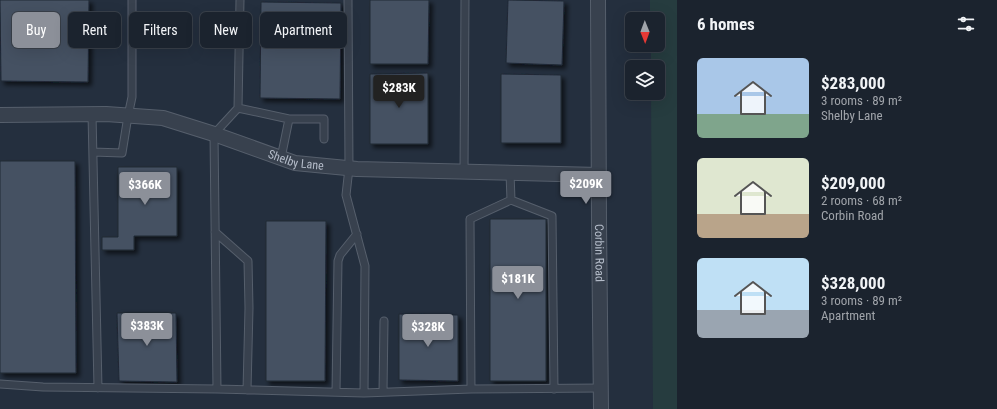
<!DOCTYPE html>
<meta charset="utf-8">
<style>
body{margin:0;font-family:"Roboto Condensed",sans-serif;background:#282f3a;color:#f1f3f6;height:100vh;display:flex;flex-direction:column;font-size:15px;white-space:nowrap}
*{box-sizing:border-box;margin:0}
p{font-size:13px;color:#a0a4aa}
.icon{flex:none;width:22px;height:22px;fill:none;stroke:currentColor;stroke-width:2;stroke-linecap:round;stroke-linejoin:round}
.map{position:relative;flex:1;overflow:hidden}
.sheet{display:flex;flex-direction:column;background:#1b232e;width:320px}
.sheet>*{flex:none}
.top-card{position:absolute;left:12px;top:12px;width:380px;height:36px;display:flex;gap:8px}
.needle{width:26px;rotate:179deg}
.tools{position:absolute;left:625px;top:12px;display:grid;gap:8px}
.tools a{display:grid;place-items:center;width:40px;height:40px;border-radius:6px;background:#1b232e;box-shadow:0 4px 16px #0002,0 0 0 1px #39404a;font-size:20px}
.price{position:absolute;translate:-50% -34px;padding:0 9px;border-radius:4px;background:#8c9099;color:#fff;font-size:13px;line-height:26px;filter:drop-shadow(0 1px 2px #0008)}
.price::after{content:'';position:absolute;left:50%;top:24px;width:12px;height:9px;margin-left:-6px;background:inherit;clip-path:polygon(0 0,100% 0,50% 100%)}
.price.current{background:#222;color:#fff}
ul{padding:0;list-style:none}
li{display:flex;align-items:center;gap:12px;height:100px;padding:0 20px}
li span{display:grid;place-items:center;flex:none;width:112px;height:80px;border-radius:6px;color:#555}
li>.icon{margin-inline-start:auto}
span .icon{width:48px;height:48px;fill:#fffc;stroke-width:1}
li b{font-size:17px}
h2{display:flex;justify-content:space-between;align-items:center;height:48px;padding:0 20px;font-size:17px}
.chip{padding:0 14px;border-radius:6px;background:#1b232e;box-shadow:0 4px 16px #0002,0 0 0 1px #39404a;font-size:14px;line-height:36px}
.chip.current{background:#8c9099;color:#fff}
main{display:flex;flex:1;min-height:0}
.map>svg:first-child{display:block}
.green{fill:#263c3f}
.building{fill:#455162;stroke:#1f2835;filter:url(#shadow)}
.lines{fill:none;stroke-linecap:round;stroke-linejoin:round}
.service-casing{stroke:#565f6c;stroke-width:9}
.minor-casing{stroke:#565f6c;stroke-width:16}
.service{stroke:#38414e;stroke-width:7}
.minor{stroke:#38414e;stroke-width:14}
.labels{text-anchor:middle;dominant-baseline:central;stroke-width:3;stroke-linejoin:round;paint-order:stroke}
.street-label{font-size:12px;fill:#b4bcc9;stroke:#1d2633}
</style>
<main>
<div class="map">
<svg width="677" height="409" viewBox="0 0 677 409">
<defs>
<filter id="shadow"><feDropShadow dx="3.5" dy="3.5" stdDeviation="2" flood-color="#0009"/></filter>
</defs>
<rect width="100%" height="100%" fill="#242f3e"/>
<path class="green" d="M650,0H677V409H653L651,93H658V67H651V45H658V19H650Z"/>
<path class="building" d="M0,0H89L88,82L1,81Z
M370,0H429L428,64H370Z
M508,0L564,1L562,65L506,63Z
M261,2L341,3L340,99L260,98Z
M428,73V144H370V74Z
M501,74L561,75V143H501Z
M0,161H75L76,373H0Z
M118,167H177V236H134V250H102V237H118Z
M490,219H546V381H490Z
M266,221H326L325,381H266Z
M117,313H176L177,382L119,381Z
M399,314L458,315V381L399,380Z"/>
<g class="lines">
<g class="service-casing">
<path id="service" d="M348,0L349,168L346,195L365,266L364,393
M238,108L289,119L281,158
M92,114L98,388
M289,119H324V139
M93,152L122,153L128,116L132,97V0
M464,172L465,0
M511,200L552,216L554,389
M215,232L248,261L249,308L247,390
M0,384L43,387L217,389L364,393L471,389L601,388
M217,389L214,134L238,108L240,0
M471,389L470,219L511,200L510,173
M336,392L338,261L340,255L357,234
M383,392L384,321"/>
</g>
<g class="minor-casing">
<g id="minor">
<path id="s1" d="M598,0L599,224L601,409"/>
<path id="s2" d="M0,115L106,114L163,118L214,134L295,163L357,169L599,175"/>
</g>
</g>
<use href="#service" class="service"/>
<use href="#minor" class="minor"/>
</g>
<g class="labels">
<g class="street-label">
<text stroke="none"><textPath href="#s2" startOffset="303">Shelby Lane</textPath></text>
<text stroke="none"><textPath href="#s1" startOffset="253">Corbin Road</textPath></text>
</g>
</g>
</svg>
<div class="tools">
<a><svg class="needle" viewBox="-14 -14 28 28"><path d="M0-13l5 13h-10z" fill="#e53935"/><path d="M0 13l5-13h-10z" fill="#a0a4aa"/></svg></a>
<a><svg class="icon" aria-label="layers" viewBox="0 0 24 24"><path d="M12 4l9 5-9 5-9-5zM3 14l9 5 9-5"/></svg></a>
</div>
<b class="price current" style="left:399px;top:109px">$283K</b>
<b class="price" style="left:586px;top:205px">$209K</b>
<b class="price" style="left:145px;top:206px">$366K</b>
<b class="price" style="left:518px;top:300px">$181K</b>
<b class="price" style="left:147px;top:347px">$383K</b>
<b class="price" style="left:428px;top:348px">$328K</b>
<div class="top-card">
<a class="chip current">Buy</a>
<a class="chip">Rent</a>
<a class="chip">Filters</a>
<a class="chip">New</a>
<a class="chip">Apartment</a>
</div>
</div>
<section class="sheet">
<h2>6 homes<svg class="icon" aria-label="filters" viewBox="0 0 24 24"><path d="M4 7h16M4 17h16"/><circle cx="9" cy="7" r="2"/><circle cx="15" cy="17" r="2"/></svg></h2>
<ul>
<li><span style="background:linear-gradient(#a9c7e8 70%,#7fa58c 0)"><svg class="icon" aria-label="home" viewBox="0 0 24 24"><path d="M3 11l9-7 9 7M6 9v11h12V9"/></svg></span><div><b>$283,000</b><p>3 rooms · 89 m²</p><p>Shelby Lane</p></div></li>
<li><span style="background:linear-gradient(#dfe7d0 70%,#b9a48a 0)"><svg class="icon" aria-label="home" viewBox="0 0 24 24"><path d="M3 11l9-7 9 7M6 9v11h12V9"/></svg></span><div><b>$209,000</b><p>2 rooms · 68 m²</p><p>Corbin Road</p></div></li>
<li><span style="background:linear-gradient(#bfe0f5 65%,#9aa5b1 0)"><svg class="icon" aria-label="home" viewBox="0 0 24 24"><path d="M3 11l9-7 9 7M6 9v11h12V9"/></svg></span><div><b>$328,000</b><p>3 rooms · 89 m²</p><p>Apartment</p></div></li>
</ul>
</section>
</main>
